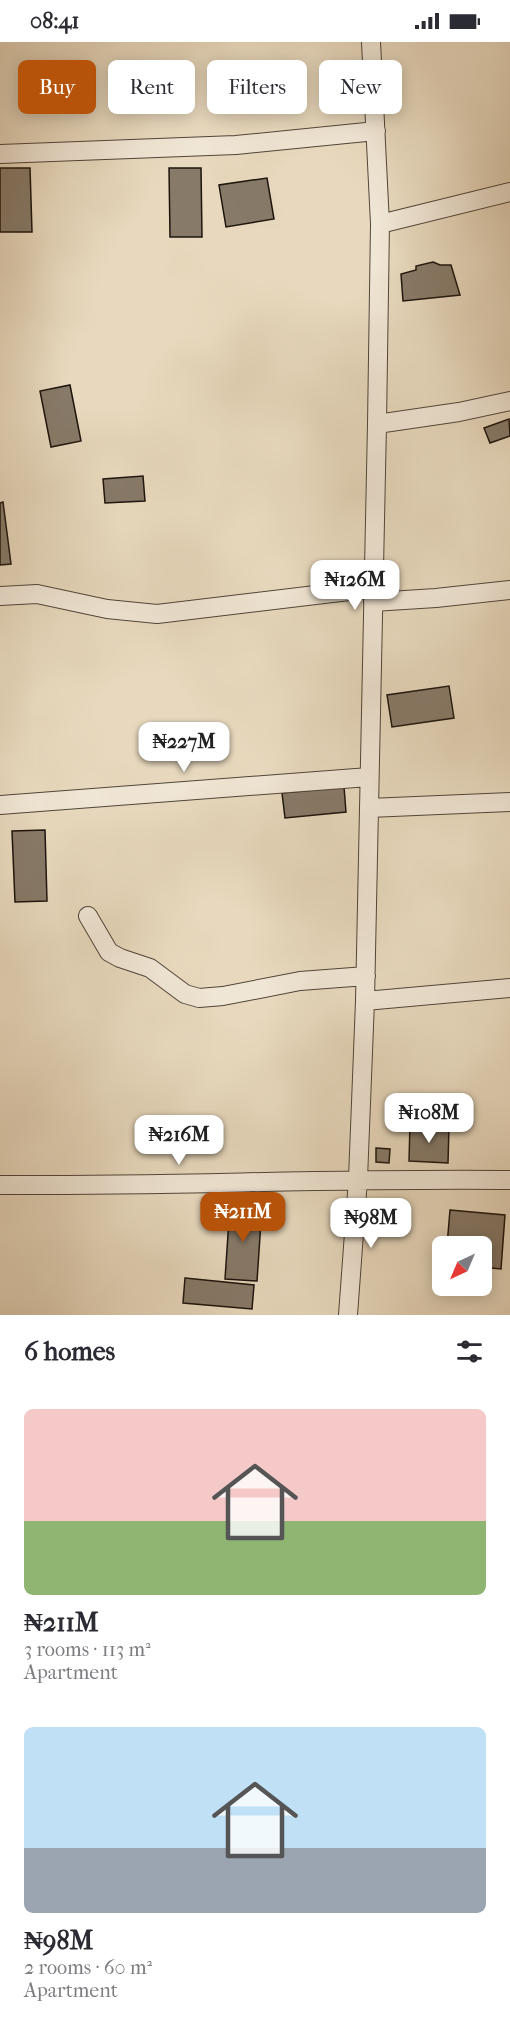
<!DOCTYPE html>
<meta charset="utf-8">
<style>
body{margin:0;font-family:"IM FELL French Canon",serif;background:#f2f2f3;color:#2b2b33;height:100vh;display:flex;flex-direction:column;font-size:22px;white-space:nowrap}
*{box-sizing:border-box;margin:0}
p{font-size:20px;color:#7c7c81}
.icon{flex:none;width:33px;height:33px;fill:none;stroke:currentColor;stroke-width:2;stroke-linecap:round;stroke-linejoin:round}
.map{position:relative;height:1273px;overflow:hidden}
.panel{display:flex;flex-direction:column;background:#fff;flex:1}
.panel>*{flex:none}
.guide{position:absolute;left:18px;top:18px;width:474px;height:54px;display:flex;gap:12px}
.needle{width:39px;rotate:224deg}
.controls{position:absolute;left:432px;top:1194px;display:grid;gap:12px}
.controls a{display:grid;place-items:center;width:60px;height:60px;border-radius:9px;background:#fff;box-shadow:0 3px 15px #0003;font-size:30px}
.price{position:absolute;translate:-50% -51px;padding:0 14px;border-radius:12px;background:#fff;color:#222;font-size:20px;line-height:39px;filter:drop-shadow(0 2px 3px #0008)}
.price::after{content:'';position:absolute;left:50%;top:36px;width:18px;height:14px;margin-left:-9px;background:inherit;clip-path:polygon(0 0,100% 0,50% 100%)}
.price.selected{background:#b45309;color:#fff}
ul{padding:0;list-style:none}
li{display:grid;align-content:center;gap:12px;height:318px;padding:0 24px}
li span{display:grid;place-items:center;height:186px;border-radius:9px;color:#555}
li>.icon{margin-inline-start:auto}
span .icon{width:108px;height:108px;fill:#fffc;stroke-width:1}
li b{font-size:26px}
h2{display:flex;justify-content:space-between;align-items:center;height:72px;padding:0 24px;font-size:26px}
.chip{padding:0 21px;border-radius:9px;background:#fff;box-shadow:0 3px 15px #0003;font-size:21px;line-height:54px}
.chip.selected{background:#b45309;color:#fff}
.status{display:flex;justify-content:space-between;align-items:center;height:42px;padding:0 30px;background:#fff;direction:ltr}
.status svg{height:16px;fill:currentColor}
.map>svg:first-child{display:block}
.building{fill:#877a69;stroke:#1d140d;stroke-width:1.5}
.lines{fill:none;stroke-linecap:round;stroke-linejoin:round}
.minor-casing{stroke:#504539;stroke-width:20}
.minor{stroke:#f0e6d5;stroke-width:18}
</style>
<div class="status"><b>08:41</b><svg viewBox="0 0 49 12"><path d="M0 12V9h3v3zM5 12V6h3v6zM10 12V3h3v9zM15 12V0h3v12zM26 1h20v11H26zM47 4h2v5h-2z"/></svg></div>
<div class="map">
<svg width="510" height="1273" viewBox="0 0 510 1273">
<rect width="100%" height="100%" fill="#e8d9be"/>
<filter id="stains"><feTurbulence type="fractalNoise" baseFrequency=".00333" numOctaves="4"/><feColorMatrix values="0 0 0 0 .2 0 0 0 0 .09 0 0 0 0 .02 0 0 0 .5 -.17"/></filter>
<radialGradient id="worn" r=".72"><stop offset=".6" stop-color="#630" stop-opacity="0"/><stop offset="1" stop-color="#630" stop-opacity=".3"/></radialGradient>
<path class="building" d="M0,126H30L32,190H0Z
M169,126H201L202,195H170Z
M267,136L274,177L226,185L219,143Z
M433,220L440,223H451L460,253L403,259L401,232L416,228V224Z
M70,343L81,399L51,405L40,349Z
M509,377L510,394L490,401L484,386Z
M143,434L145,459L105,461L103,437Z
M3,460L11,522L0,523V461Z
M449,644L454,676L392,685L387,653Z
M344,745L346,770L285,776L282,751Z
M45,788L47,859L15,860L12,789Z
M410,1082L449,1084L448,1121L409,1119Z
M376,1106L390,1107L389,1121L376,1120Z
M230,1163L262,1165L257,1239L225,1237Z
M450,1168L505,1173L501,1227L482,1225V1204H447Z
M185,1236L254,1243L252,1267L183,1261Z"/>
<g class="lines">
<g class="minor-casing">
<path id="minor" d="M0,112L236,103L376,89
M380,182L510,150
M377,382L459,370L510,359
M0,554L37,552L107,567L157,572L374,546
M373,560L436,556L510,548
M0,763L369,735
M369,766L510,760
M88,874L109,910L120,916L150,926L185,952L199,956L223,954L300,939L366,934
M365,959L510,946
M0,1143C170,1144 340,1136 510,1138
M348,1273L358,1137L365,959L377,382L380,182L371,0"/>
</g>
<use href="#minor" class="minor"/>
</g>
<rect width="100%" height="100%" filter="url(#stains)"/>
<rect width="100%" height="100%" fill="url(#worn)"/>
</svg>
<div class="controls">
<a><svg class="needle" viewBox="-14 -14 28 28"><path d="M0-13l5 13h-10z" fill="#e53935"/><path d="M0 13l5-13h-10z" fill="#7c7c81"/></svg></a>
</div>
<b class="price" style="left:355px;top:569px">₦126M</b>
<b class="price" style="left:184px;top:731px">₦227M</b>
<b class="price" style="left:429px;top:1102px">₦108M</b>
<b class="price" style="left:179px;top:1124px">₦216M</b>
<b class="price selected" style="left:243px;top:1201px">₦211M</b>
<b class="price" style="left:371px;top:1207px">₦98M</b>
<div class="guide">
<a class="chip selected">Buy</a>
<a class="chip">Rent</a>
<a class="chip">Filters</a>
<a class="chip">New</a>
</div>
</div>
<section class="panel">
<h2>6 homes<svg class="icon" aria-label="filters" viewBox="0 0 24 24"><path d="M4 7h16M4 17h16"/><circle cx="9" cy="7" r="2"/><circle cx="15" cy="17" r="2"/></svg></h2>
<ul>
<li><span style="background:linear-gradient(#f6c9c9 60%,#8fb573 0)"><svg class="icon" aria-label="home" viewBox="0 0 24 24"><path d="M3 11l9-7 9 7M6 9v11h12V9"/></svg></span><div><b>₦211M</b><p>3 rooms · 113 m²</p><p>Apartment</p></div></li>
<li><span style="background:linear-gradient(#bfe0f5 65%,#9aa5b1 0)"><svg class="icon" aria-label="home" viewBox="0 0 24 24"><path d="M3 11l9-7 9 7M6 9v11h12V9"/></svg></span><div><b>₦98M</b><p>2 rooms · 60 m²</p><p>Apartment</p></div></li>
</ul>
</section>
